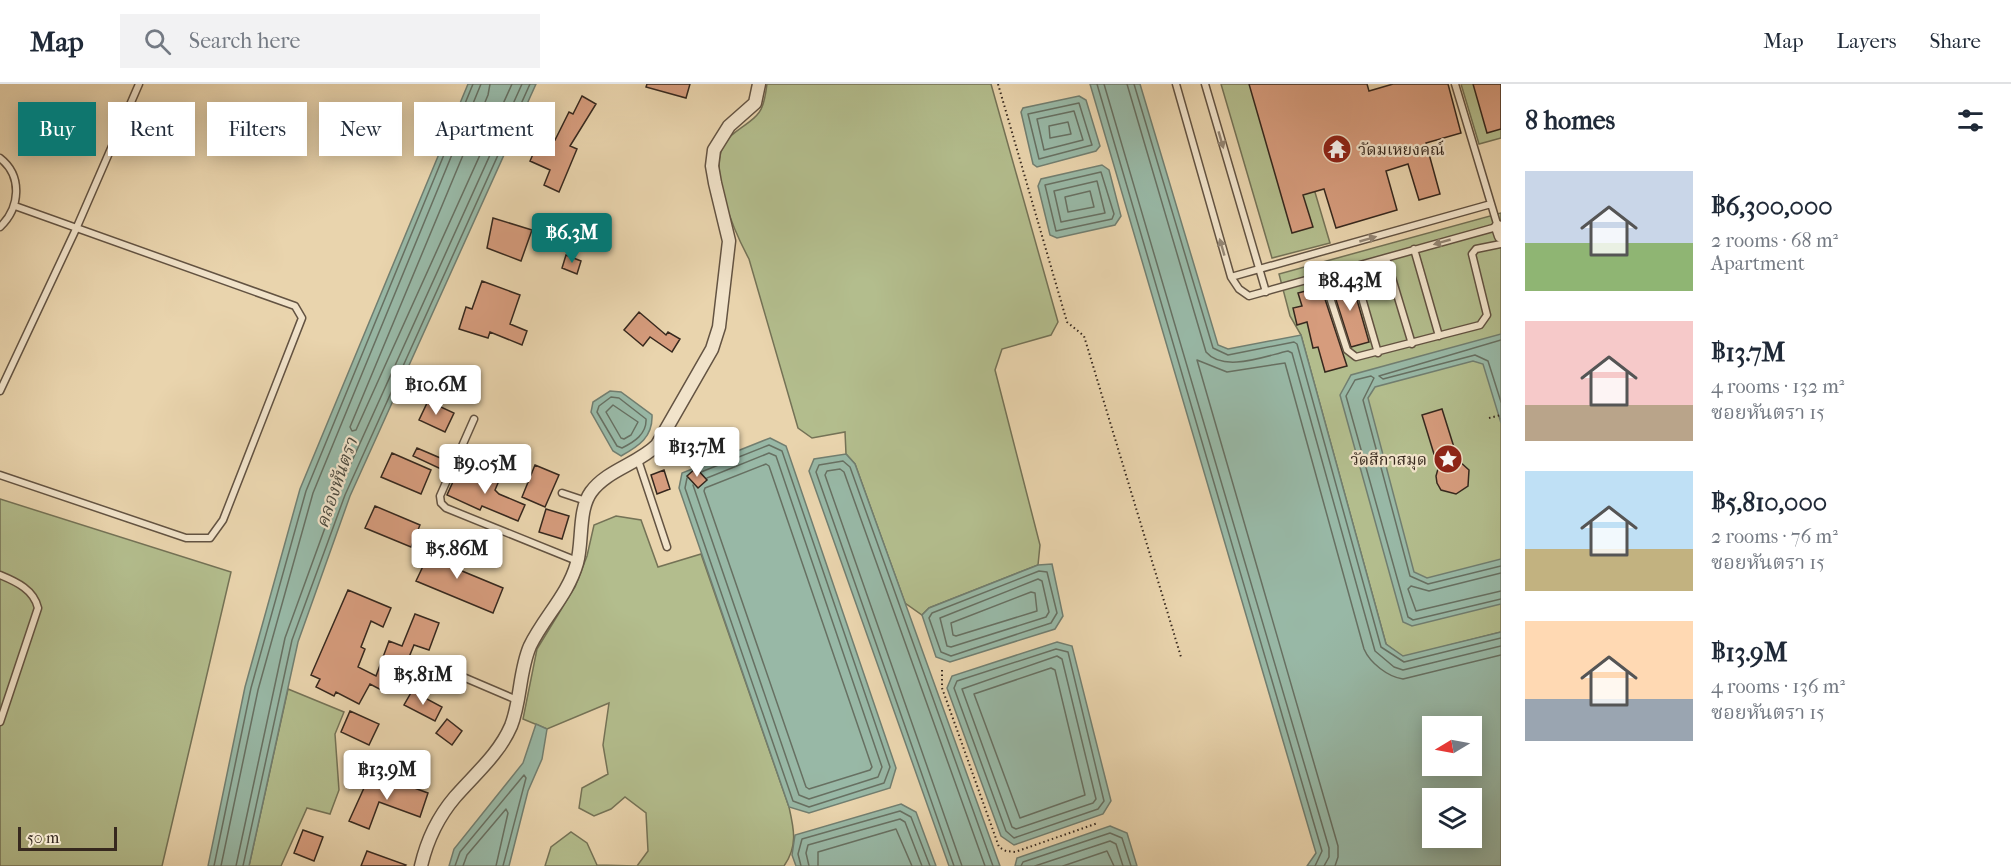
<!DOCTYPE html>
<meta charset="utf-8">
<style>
body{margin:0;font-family:"IM FELL French Canon","Noto Serif Thai",serif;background:#f2f2f3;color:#1f2937;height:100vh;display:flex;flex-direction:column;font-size:22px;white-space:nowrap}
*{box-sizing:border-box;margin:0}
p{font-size:20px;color:#747a83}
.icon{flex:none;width:33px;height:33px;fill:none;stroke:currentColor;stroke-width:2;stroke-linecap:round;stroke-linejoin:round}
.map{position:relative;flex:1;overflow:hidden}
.panel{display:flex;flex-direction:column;background:#fff;width:510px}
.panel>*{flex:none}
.hud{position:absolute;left:18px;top:18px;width:570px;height:54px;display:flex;gap:12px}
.needle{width:39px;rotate:260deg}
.fabs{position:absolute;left:1422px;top:632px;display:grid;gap:12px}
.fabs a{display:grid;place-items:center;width:60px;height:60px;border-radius:0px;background:#fff;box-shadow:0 3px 15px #0003;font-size:30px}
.scale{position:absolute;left:18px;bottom:15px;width:99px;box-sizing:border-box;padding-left:6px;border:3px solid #36281e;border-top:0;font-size:16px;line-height:21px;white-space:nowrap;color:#36281e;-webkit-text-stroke:4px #f1e3ca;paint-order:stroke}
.price{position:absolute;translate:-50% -51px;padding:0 14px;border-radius:6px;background:#fff;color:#222;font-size:20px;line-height:39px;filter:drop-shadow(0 2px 3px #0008)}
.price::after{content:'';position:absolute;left:50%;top:36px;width:18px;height:14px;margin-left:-9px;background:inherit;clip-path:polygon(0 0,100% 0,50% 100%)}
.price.active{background:#0f766e;color:#fff}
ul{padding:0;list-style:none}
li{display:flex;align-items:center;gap:18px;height:150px;padding:0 24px}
li span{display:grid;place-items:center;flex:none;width:168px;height:120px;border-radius:0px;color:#555}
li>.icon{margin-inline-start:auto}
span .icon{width:72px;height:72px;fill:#fffc;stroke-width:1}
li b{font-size:26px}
h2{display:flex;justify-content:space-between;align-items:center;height:72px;padding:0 24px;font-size:26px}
.tag{padding:0 21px;border-radius:0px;background:#fff;box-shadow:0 3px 15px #0003;font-size:21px;line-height:54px}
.tag.active{background:#0f766e;color:#fff}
header{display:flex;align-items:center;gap:36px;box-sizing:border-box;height:84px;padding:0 30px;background:#fff;border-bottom:2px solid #e0e1e3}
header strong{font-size:28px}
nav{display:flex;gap:33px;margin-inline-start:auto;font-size:21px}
.search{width:420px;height:54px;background:#f2f2f3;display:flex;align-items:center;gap:15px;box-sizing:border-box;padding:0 21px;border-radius:0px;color:#747a83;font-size:22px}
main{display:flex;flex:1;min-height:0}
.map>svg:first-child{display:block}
.green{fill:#b3bd8d;stroke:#747256;stroke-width:1.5}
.water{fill:#98b8a6;stroke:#717e70;stroke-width:1.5;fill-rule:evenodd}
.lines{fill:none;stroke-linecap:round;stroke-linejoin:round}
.shore{stroke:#677062;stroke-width:1.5}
.building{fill:#d69c7d;stroke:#36281e;stroke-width:1.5}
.lane-casing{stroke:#635342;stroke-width:9}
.street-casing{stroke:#635342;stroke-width:15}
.path{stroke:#36281e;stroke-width:2;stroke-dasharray:1.5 3;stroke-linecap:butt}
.lane{stroke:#f1e3ca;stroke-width:6}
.street{stroke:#f1e3ca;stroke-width:12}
.oneway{fill:#948674}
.labels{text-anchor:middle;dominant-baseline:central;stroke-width:4.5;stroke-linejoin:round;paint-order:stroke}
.poi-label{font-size:16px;fill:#36281e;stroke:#f1e3ca;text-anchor:start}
.water-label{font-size:18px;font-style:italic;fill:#4e4c40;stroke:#f1e3ca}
</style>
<header>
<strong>Map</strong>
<div class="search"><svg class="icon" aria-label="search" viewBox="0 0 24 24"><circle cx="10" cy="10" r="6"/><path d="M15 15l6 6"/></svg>Search here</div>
<nav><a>Map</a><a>Layers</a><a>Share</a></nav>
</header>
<main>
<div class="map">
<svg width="1501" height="782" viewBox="0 0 1501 782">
<rect width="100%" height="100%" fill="#e9d4ad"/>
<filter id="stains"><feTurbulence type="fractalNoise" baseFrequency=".00333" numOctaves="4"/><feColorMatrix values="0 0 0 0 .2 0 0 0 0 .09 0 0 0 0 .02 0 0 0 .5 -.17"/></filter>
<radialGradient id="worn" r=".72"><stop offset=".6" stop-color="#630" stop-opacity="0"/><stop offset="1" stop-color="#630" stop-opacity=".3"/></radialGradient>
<path class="green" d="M767,0H991L1058,238L1051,251L1002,265L995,286L1040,461L1038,481L929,524L922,531L905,519L855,380L846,370L845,348L812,354L798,344L749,175C735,149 706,84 726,57C735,45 757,37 762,23C765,16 766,7 767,0Z
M1221,0H1283L1330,159L1272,174Z
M1461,0H1501V54L1479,60Z
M1501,129V548L1403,573L1386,560L1301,251L1290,232L1279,190Z
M0,415L231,488L162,782H0Z
M616,432L641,436L658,483L701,470L789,723C794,745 798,762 784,782H545L551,763L571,748L587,759L597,781L637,782L648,767L646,729L625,713L611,725L594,732L579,724L582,704L608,690L603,661L609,619L547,645L523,635L537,565L575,503L587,472L594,441Z
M288,605L344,628L335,650L339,706L330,730L307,724L281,782H249Z"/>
<path class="water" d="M468,0H536L350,412L298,558L249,782H208L245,603L300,405Z
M1090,0H1140L1218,261L1228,265L1301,251L1386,560L1403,572L1501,548V782H1307L1316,769ZM1432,642H1472V681H1432ZM1432,714H1472V753H1432Z
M1079,12L1086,16L1100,62L1096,67L1037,83L1033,80L1021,28L1023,24Z
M1102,81L1109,86L1121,132L1115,141L1057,154L1050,151L1038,102L1041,95Z
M1501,250V339L1483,280L1473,277L1375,303L1368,314L1414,488L1427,494L1501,475V520L1412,542L1403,538L1340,311L1351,291Z
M610,307L621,308L652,331C653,353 639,362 621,372L613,367L591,328L593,318Z
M770,354L786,362L896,684L890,704L809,729L789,723L679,404L682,389Z
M846,370L855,380L1000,782H949L809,387L814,375Z
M1052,480L1063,532L1055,545L950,578L936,573L922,531L929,524L1038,481Z
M1057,558L1072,562L1111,717L1103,730L1014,761L1001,752L947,604L952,592Z
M536,640L547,645L542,675L528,707L509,782H449L454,765L523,679Z
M901,720L916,728L936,782H796L792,771L795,751Z
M1110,742L1127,749L1137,782H1015L1017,774Z"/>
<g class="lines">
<path class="shore" d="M490,0L488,11L350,343L352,347L356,346L512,0
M1097,0L1322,767L1315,782
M1104,0L1329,764V773L1324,782
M1127,0L1206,268C1224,289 1265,272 1288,267L1292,269L1375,567L1394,583L1403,586L1501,562
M1134,0L1213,264L1228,271L1294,258L1297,260L1381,563L1404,578L1501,554
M1079,19L1092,61L1039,75L1028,30Z
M1074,27L1083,56L1044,66L1037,35Z
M1068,38L1071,50L1050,54L1049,42Z
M1101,88L1114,130L1112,135L1056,147L1045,101Z
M1097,97L1105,129L1061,138L1054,107Z
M1090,107L1094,123L1068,128L1065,113Z
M1501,256L1379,292L1383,295L1475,271L1488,277L1501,318
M611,313L619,314L646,335C647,350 634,358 622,364L617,362L597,328L599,322Z
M613,321L638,338L631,351L624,355L621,354L606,328Z
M766,380L769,382L872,683L870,686L809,705L806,703L704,407L705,404Z
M687,394L685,404L793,717L809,723L884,699L890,683L782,367L769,361L701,388
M693,401L799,711L809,715L878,693L882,683L776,372L769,369L707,394
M1501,482L1428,500L1410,492L1363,316L1374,294L1371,292L1355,296L1346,312L1408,533L1413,536L1501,515
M1039,487L1047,488L1057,529L1051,539L951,572L941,568L929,534L932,529Z
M1501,489L1429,507L1411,502L1408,505L1416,527L1501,507
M1038,495L1042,497L1049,528L1046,533L951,563L947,562L940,534Z
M1031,508L1035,509L1037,527L956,552L953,551L951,539Z
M1056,565L1068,568L1104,717L1098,725L1014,754L1006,747L954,604L957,597Z
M1057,572L1062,575L1096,715L1093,719L1016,745L1012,743L962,605Z
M1051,584L1055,586L1085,711L1020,734L974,610Z
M214,782L251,604L306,407L473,0
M221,782L258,606L313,409L481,0
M236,782L285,554L338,408L522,0
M243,782L292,556L345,411L530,0
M455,782L460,768L524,691L526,694L503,782
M463,782L467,771L506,725L508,729L496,782
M801,782L798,770L802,755L900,727L911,733L930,782
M809,782L806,769L808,761L900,735L905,738L922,782
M818,782V768L896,745L912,782
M954,782L816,388L819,381L843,377L850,383L993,782
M962,782L825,391L827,387L840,385L844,388L985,782
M1021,782L1023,778L1110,749L1122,754L1131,782
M1035,782L1110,757L1116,760L1123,782
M1063,782L1107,767L1114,782
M1335,782L1338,773V762L1197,276L1227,288L1285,279L1364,565C1370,579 1388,593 1403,595L1501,571"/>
</g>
<path class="building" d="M647,0H690L686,14L646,3Z
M1249,0H1367L1369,7L1393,0H1448L1461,49L1426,59L1440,110L1419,116L1408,80L1386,87L1397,126L1336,144L1324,105L1303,111L1313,143L1292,149Z
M1473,0H1501V45L1487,49Z
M582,12L596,20L570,62L577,65L559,108L544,101L550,86L530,77L542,50L555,56L569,28L573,30Z
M493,134L532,146L521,177L487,164Z
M566,171L581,177L577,190L562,184Z
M1351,195L1369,258L1351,263L1331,200Z
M482,197L520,211L510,240L527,247L522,261L490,248L488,254L459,245L466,223L472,225Z
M1321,203L1347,282L1325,288L1318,263L1313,264L1307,238L1297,241L1293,224L1302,222L1298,209Z
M639,228L666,251L668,248L680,255L672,268L650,253L643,262L624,246Z
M428,317L454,329L445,348L419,336Z
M1442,325L1458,376L1469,386L1468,402L1456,410L1441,406L1437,399L1436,392L1443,367L1434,370L1422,331Z
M417,364L445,376L441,385L413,372Z
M392,369L431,386L421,410L381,393Z
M535,381L559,391L545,423L522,413Z
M484,384L501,392L495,406L499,410L525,421L518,437L482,422L480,426L447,411L457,389L477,398Z
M696,384L707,396L698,404L687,392Z
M664,386L670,405L657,410L651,391Z
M375,422L420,441L411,463L365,444Z
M546,425L569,432L562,455L539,448Z
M435,457L457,466L450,482L503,504L493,529L416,497Z
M348,506L391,524L383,543L371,537L361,563L365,565L358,583L376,592L389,557L402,562L415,530L439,539L429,566L414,561L407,578L401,576L387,609L370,600L359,620L336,608L334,612L316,603L320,595L311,591Z
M412,607L442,623L435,637L404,621Z
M350,627L379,640L369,661L341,648Z
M447,635L462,647L452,661L436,649Z
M369,693L396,704L398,698L428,709L420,733L379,718L369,745L349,737Z
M303,746L323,753L314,777L294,769Z
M367,767L406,781L405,782H361Z"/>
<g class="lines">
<g class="lane-casing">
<path id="lane" d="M1176,0L1231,193L1239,205L1249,212L1500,142
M1205,0L1266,208
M1455,0L1498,143
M0,74C23,92 20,124 0,143
M1414,165L1439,252
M1386,174L1412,260
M1353,183L1378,269
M1323,192L1347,266L1356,273L1480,241L1487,231L1472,170L1476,165L1501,160
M1231,193L1491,120
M0,307L76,145L139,0
M474,335L440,412L441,419L446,424L577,477
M638,376L667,463
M0,391L186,454H210L223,436L302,234L295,222L15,122
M562,409L586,417
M0,491C17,498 34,506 38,524L0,638
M428,578L517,616"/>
</g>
<g class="street-casing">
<path id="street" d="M1498,143L1501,152
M421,782C427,756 438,733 455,713C475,690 499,670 511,642C521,617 519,587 530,562C544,533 568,511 577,479C583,458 578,426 591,408C607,386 638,380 657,361L712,265L719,243L729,157L715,99L712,82L714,66L729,42L755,19L759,0"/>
</g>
<path class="path" d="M998,0L1067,238L1084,252L1181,573
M1489,334L1501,331
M942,586V604L999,763L1006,767L1015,768L1098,739"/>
<use href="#lane" class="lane"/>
<use href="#street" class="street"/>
</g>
<defs><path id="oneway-solid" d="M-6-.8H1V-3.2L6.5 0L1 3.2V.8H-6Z" transform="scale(1.5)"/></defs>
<g class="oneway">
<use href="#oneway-solid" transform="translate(1221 56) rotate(74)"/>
<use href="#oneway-solid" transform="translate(1368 155) rotate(-16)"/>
<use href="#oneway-solid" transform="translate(1442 158) rotate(164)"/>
<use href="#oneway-solid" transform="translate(1222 163) rotate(-106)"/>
</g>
<defs>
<g id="temple-disc" transform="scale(1.5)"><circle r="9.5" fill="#8f2418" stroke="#f1e3ca"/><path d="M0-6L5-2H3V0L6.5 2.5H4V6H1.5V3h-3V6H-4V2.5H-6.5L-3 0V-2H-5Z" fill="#fff"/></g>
<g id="sight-disc" transform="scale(1.5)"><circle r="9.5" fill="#8f2418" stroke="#f1e3ca"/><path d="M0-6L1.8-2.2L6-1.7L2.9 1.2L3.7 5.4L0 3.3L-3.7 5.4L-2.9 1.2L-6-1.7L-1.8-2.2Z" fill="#fff"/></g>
</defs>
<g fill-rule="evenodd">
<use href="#temple-disc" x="1337" y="65"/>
<use href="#sight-disc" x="1448" y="375"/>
</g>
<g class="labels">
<g class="poi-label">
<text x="1358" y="65">วัดมเหยงคณ์</text>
<text x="1427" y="375" text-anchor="end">วัดสีกาสมุด</text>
</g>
<g class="water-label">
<text transform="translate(337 399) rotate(-71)">คลองหันตรา</text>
</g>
</g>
<rect width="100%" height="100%" filter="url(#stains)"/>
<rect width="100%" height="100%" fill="url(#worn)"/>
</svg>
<div class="fabs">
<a><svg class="needle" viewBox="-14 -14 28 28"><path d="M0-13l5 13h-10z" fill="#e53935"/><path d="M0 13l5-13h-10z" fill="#747a83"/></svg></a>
<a><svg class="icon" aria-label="layers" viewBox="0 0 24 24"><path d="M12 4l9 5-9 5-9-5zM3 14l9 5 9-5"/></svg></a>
</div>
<div class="scale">50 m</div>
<b class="price active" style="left:572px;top:180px">฿6.3M</b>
<b class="price" style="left:1350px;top:228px">฿8.43M</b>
<b class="price" style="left:436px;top:332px">฿10.6M</b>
<b class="price" style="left:697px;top:394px">฿13.7M</b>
<b class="price" style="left:485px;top:411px">฿9.05M</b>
<b class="price" style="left:457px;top:496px">฿5.86M</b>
<b class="price" style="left:423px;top:622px">฿5.81M</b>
<b class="price" style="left:387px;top:717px">฿13.9M</b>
<div class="hud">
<a class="tag active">Buy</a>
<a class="tag">Rent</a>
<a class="tag">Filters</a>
<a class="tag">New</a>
<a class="tag">Apartment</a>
</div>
</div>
<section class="panel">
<h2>8 homes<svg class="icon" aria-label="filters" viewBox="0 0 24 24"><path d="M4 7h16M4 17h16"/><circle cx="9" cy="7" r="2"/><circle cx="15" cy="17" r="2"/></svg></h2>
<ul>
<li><span style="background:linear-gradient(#c9d6e8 60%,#8fb573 0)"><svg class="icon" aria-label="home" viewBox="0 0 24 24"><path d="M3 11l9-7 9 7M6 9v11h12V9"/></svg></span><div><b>฿6,300,000</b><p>2 rooms · 68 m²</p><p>Apartment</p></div></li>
<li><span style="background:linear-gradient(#f6c9c9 70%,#b9a48a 0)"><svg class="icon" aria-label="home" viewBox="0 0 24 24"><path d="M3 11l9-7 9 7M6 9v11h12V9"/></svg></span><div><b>฿13.7M</b><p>4 rooms · 132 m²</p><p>ซอยหันตรา 15</p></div></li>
<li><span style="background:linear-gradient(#bfe0f5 65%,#c2b280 0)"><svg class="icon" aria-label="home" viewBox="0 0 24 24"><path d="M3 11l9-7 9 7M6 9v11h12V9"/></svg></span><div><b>฿5,810,000</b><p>2 rooms · 76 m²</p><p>ซอยหันตรา 15</p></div></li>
<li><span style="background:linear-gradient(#ffd9b3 65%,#9aa5b1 0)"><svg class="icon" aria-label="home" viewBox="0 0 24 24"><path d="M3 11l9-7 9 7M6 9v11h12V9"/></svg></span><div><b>฿13.9M</b><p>4 rooms · 136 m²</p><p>ซอยหันตรา 15</p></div></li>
</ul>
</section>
</main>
